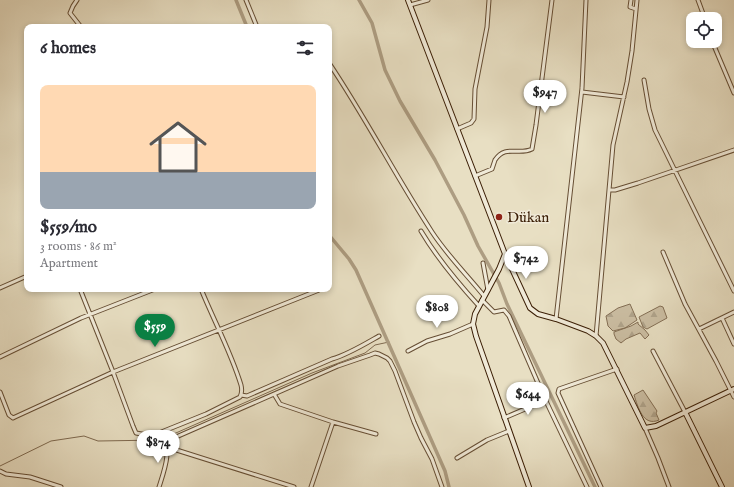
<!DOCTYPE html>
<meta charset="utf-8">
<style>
body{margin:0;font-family:"IM FELL English",serif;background:#f7f7f7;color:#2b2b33;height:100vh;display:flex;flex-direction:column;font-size:15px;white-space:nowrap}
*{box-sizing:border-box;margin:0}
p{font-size:13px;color:#7c7c81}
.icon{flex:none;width:22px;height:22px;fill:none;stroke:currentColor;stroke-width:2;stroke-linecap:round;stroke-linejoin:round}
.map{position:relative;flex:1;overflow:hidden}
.side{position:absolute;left:24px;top:24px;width:308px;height:268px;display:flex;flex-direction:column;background:#fff;border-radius:8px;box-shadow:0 2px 6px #0003}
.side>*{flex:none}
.controls{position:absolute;left:686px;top:12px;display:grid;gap:8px}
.controls a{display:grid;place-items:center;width:36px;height:36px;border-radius:8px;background:#fff;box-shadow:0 2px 6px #0003;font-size:20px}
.price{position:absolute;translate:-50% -34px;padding:0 9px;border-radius:14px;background:#fff;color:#222;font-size:13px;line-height:26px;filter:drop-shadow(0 1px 2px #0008)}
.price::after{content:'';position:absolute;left:50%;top:24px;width:12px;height:9px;margin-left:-6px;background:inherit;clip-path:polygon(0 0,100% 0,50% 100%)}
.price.selected{background:#0b8043;color:#fff}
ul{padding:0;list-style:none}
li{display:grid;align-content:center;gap:8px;height:212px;padding:0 16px}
li span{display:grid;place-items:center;height:124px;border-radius:8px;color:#555}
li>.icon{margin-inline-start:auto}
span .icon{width:72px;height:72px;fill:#fffc;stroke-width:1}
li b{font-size:17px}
h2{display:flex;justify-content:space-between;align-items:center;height:48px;padding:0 16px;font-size:17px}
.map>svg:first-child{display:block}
.forest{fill:url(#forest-firs);stroke:#836e54}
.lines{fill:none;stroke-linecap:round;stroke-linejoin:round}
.stream{stroke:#7f6a50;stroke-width:1}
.canal{stroke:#ad9d82;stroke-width:3.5}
.street-casing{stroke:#664e34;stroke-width:5}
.secondary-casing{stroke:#3b1e05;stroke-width:6}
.street{stroke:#f0ead8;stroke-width:3}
.secondary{stroke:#f0ead8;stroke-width:4}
.poi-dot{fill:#8f2418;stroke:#f0ead8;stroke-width:1.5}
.labels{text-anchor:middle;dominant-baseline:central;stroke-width:3;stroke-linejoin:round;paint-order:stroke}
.poi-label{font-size:15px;fill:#3b1e05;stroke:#f0ead8;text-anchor:start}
</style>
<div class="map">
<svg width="734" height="487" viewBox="0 0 734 487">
<defs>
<pattern id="forest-firs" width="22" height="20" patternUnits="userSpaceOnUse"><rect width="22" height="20" fill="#cbbea3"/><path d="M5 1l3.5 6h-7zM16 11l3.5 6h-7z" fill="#afa38b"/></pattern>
</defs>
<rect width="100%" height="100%" fill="#e8dfc3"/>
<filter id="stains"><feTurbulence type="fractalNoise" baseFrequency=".005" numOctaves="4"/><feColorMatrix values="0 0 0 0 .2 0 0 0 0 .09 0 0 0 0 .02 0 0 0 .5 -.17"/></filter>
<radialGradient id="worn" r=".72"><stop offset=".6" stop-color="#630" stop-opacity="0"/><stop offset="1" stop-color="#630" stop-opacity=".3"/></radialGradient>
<path class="forest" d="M630,304L637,320L625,328L613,331L608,326L606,316L618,308Z
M660,306L663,307L667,318L647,329L643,327L639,317Z
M638,322V324L645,330L649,335L645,339L640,333L626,339L621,343L616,339L614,334V332L631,326Z
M643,390L657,411L656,413L659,420C643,427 638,407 634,395Z"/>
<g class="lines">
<path class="stream" d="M0,466L51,441L84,436L98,441L160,440L312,373L365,353L375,345L389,342"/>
<path class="canal" d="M236,0L247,27
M359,0L372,23L385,70L400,101L435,160L464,215L478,246L499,283L507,304L595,487
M329,235L349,259L356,270L445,471L449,487"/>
<g class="street-casing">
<path id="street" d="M77,0L73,6L70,13L81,27
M246,0L257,27
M631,0L630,7L636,9
M698,0L705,19
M410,5L428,0
M712,41L734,93
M329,63C366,118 396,177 432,232C447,255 467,275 484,296
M644,80L649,109L655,130L734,291
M582,92L624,97
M457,129L471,123L474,119L475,89L487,27L489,0
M475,176L492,169C493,166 494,163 495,160C506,144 518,156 532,149L536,125L552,0
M609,190H615L638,183L734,150
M421,231C437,258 458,283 479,306
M663,252L685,304L716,361L734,397
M483,263L488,290
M0,288L27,276
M80,289L113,372L133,426L136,433L147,435L159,433L206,414L240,397C242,393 242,389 241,385C231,352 214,321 201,289
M482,300L494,312L504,310L509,316L544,397L587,487
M722,318L734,344
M556,319L582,88L586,0
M699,329L734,312
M596,336L613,145L627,82L632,51L637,0
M408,351L427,341L450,334L473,324
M653,351L685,412
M0,357L81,318L155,289
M0,392L9,415L13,418L15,417L113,372L319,290
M274,394L280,404L333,422
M241,395L247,396L332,359C347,355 365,344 379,336
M504,418L546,400
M645,428L658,458L669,487
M167,441L338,366L370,355L375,353L379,354L387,358L390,361L395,371L414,422L421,438L432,459L442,487
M167,447L294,487
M457,458L487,440L509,431
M0,471L6,474L30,477L61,487
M159,487C165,468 172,451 162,432
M311,487L333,422L376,434
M601,487L558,393L559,389L617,369"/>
</g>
<g class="secondary-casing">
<path id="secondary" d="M408,0L505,254L530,308L538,314L556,319L588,331L596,336L603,343L645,428L656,426L734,389
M505,254L499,269L475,314L473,324L476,336L529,487
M685,412L722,487"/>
</g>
<use href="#street" class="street"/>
<use href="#secondary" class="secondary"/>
</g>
<circle class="poi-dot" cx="499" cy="217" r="4"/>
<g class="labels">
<g class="poi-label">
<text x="507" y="217">Dükan</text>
</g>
</g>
<rect width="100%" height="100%" filter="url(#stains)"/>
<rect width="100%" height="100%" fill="url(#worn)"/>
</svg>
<div class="controls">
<a><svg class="icon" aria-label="locate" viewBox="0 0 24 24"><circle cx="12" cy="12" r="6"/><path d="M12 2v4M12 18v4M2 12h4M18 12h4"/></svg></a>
</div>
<b class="price" style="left:545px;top:114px">$947</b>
<b class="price" style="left:526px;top:280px">$742</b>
<b class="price" style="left:437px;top:329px">$808</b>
<b class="price selected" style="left:155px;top:348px">$559</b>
<b class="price" style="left:528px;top:416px">$644</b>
<b class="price" style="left:158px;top:464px">$874</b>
<section class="side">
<h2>6 homes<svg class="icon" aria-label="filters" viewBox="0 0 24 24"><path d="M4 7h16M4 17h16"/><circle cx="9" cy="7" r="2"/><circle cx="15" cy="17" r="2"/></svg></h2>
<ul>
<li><span style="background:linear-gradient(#ffd9b3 70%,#9aa5b1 0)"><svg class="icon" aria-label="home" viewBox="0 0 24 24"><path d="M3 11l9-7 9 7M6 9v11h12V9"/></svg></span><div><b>$559/mo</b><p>3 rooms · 86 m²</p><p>Apartment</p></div></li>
</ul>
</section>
</div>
